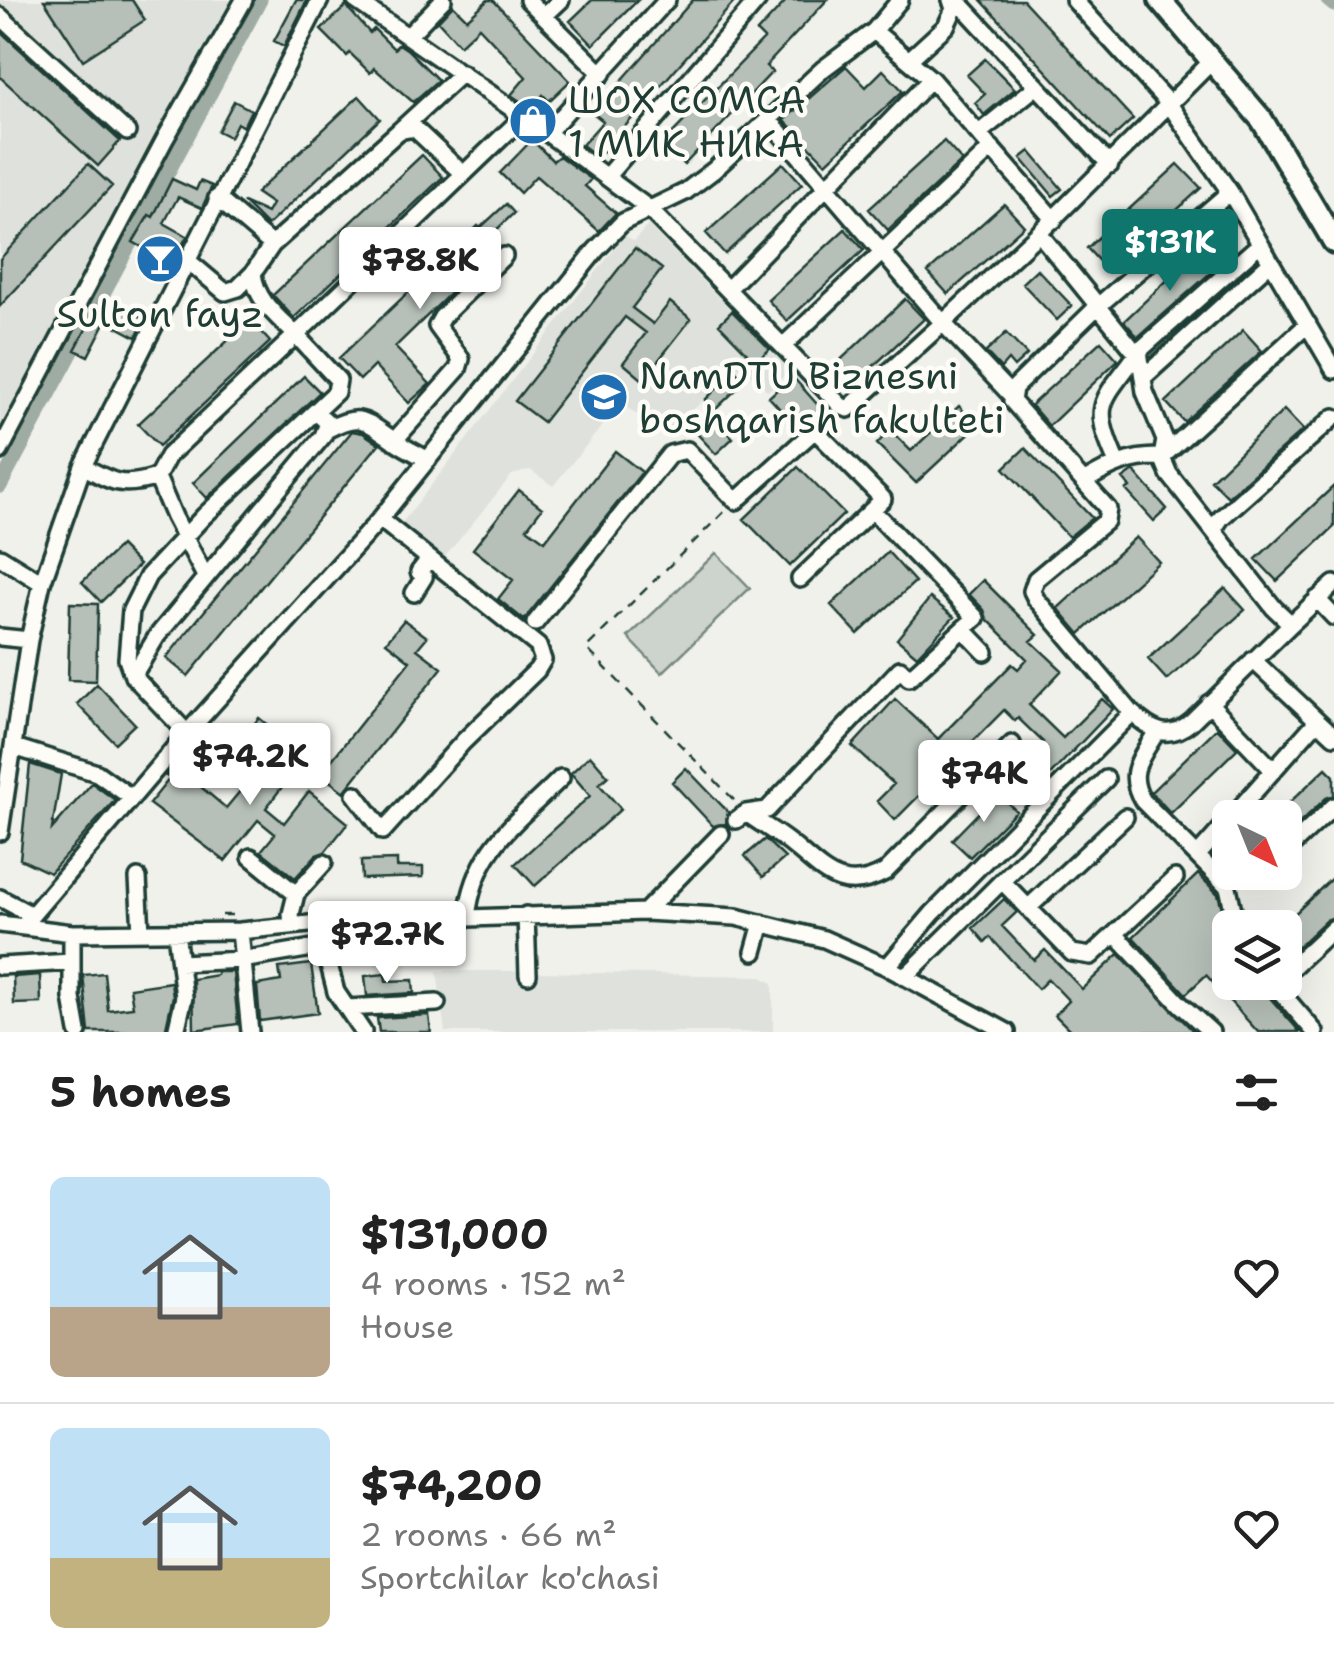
<!DOCTYPE html>
<meta charset="utf-8">
<style>
body{margin:0;font-family:"Shantell Sans",sans-serif;background:#f2f2f2;color:#222;height:100vh;display:flex;flex-direction:column;font-size:38px;white-space:nowrap}
*{box-sizing:border-box;margin:0}
p{font-size:32px;color:#767676}
.icon{flex:none;width:55px;height:55px;fill:none;stroke:currentColor;stroke-width:2;stroke-linecap:round;stroke-linejoin:round}
.map{position:relative;height:1032px;overflow:hidden}
.sheet{display:flex;flex-direction:column;background:#fff;flex:1}
.sheet>*{flex:none}
.needle{width:65px;rotate:137deg}
.tools{position:absolute;left:1212px;top:800px;display:grid;gap:20px}
.tools a{display:grid;place-items:center;width:90px;height:90px;border-radius:15px;background:#fff;box-shadow:0 10px 40px #0002;font-size:50px}
.price{position:absolute;translate:-50% -85px;padding:0 22px;border-radius:10px;background:#fff;color:#222;font-size:32px;line-height:65px;filter:drop-shadow(0 2px 5px #0008)}
.price::after{content:'';position:absolute;left:50%;top:60px;width:30px;height:22px;margin-left:-15px;background:inherit;clip-path:polygon(0 0,100% 0,50% 100%)}
.price.current{background:#0f766e;color:#fff}
ul{padding:0;list-style:none}
li{display:flex;align-items:center;gap:30px;height:250px;padding:0 50px}
li+li{border-top:2px solid #e0e0e0}
li span{display:grid;place-items:center;flex:none;width:280px;height:200px;border-radius:15px;color:#555}
li>.icon{margin-inline-start:auto}
span .icon{width:120px;height:120px;fill:#fffc;stroke-width:1}
li b{font-size:42px}
h2{display:flex;justify-content:space-between;align-items:center;height:120px;padding:0 50px;font-size:42px}
.map>svg:first-child{display:block}
.built{fill:#dfe2dc}
.green{fill:#cdd3cd;stroke:#768880;stroke-width:2.5}
.lines{fill:none;stroke-linecap:round;stroke-linejoin:round}
.canal{stroke:#9faca4;stroke-width:15}
.building{fill:#b6bfb8;stroke:#1f3d34;stroke-width:2.5}
.minor-casing{stroke:#1f3d34;stroke-width:22}
.major-casing{stroke:#1f3d34;stroke-width:28}
.path{stroke:#1f3d34;stroke-width:2.5;stroke-dasharray:10 8;stroke-linecap:butt}
.minor{stroke:#fdfcf7;stroke-width:15}
.major{stroke:#fdfcf7;stroke-width:20}
.labels{text-anchor:middle;dominant-baseline:central;stroke-width:9;stroke-linejoin:round;paint-order:stroke}
.poi-label{font-size:38px;fill:#1f3d34;stroke:#fdfcf7;text-anchor:start}
</style>
<div class="map">
<svg width="1334" height="1032" viewBox="0 0 1334 1032">
<rect width="100%" height="100%" fill="#f0f1eb"/>
<filter id="ink" filterUnits="userSpaceOnUse"><feTurbulence type="fractalNoise" baseFrequency=".01" numOctaves="2"/><feDisplacementMap in="SourceGraphic" scale="20" xChannelSelector="R" yChannelSelector="G"/><feConvolveMatrix kernelMatrix="1 2 1 2 8 2 1 2 1" color-interpolation-filters="sRGB"/></filter>
<g filter="url(#ink)">
<path class="built" d="M0,0H233L168,116L160,140L0,441Z
M648,225L790,371L768,391L742,366L665,435L621,403L553,486L530,470L512,475L440,563L398,528L625,235L634,241Z
M437,971H519L521,981L539,979V972L760,976L773,983V1032H445Z"/>
<path class="green" d="M716,553L750,588L662,673L628,637Z"/>
<g class="lines">
<path class="canal" d="M1328,0L1334,5
M0,486L260,0"/>
</g>
<path class="building" d="M44,0H132L145,20L83,60Z
M296,0H307L284,46L274,41Z
M488,0H493L570,81L549,101L543,95L532,109L511,95L526,77L479,27L460,45L438,21L453,5L467,19Z
M592,0H638L593,45L570,21Z
M693,0H736L598,157L582,145L603,121L593,113Z
M787,0H827L766,66L772,72L684,165L662,144L764,39L757,32Z
M981,0H1023L1133,119L1110,140Z
M346,6L370,33L374,29L394,49L399,44L408,50L438,80L413,102L374,68L370,73L350,53L347,56L321,30Z
M0,31L120,141L98,166L0,77Z
M985,59L1015,89L984,115L975,103L985,94L967,75Z
M846,66L866,87L883,70L903,91L826,163L784,120Z
M359,96L380,119L267,226L243,202L267,213L272,204L256,193Z
M234,101L251,110L243,127L237,123L230,137L218,131Z
M532,140L553,161L559,156L591,179L585,186L616,213L599,231L536,176L520,193L500,173Z
M944,141L962,161L888,230L869,209Z
M1030,151L1062,189L1053,196L1021,158Z
M422,155L443,177L294,318L273,295Z
M783,163L802,184L725,254L706,233Z
M88,164L112,186L0,306V259Z
M1178,164L1201,188L1109,272L1087,248Z
M172,179L196,190L200,181L212,186L202,208L178,197L164,223L187,236L172,264L133,242L149,215L153,217Z
M506,204L514,213L489,237L498,247L395,347L430,384L409,403L374,366L360,380L339,358L478,226L480,228Z
M1004,204L1024,226L948,294L928,272Z
M845,229L864,250L787,321L768,300Z
M635,248L662,269L632,308L653,324L670,302L691,319L643,380L623,363L646,333L625,317L543,422L515,401Z
M1198,251L1215,269L1138,337L1124,321Z
M1037,269L1072,306L1057,320L1022,283Z
M103,297L145,319L136,337L106,321L88,356L75,350Z
M905,299L924,319L849,389L831,369Z
M732,311L770,349L756,362L719,324Z
M250,320L270,342L159,446L138,424Z
M1243,330L1262,351L1184,422L1166,402Z
M1006,333L1027,355L1014,367L1008,360L1001,368L986,352Z
M1101,341L1118,360L1049,426L1031,405Z
M735,370L745,381L715,410L705,400Z
M304,376L320,392L207,498L193,483Z
M792,376L824,412L799,430L769,397Z
M959,406L977,426L916,483L877,444L890,430L911,451Z
M707,410L733,438L716,454L690,426Z
M1284,410L1303,430L1228,497L1211,480Z
M352,431L363,433L379,444L188,676L166,658Z
M1025,448L1092,518L1069,537L1004,468Z
M615,451L642,472L524,620L498,599L513,580L473,549L519,490L542,508L527,528L545,541Z
M798,467L844,514L790,566L744,519Z
M1134,471L1167,509L1154,521L1126,490L1130,487L1123,479Z
M1334,486V527L1277,581L1256,559Z
M1136,537L1159,562L1080,634L1058,608Z
M120,546L139,565L101,602L82,582Z
M888,552L915,582L858,634L831,605Z
M983,580L1038,635L1031,641L1062,670L1029,705L1063,738L1102,699L1113,709L1034,792L1016,774L1043,742L1018,718L1015,721L1004,710L895,820L877,801L894,784L852,746L895,699L938,739L1012,664L1018,669L1027,659L987,619L984,610L969,594Z
M1225,588L1245,610L1167,680L1148,659Z
M930,598L954,617L917,656L897,639Z
M70,603L98,604L96,681L68,680Z
M404,620L427,637L417,649L442,668L344,792L323,776V771L410,661L386,642Z
M97,684L135,724L115,743L77,704Z
M259,718L275,731L260,751L282,769L276,776L285,783L266,808L284,823L309,791L348,823L325,852L316,855L295,878L261,851L275,834L258,820L225,861L149,804L170,778L166,776L175,765L226,808L246,784L214,760L230,740L237,745Z
M1217,728L1237,749L1171,813L1151,792Z
M590,755L608,776L599,784L621,809L535,886L515,864L590,796L571,773Z
M30,764L61,774L52,829L92,783L115,800L50,873L20,859Z
M686,768L728,812L726,824L713,826L672,782Z
M1326,768L1334,776V795L1326,798L1285,837V818H1273Z
M998,793L1016,811L970,857L952,840Z
M765,839L785,858L763,877L745,856Z
M397,860V867H423V877L362,879L361,861Z
M1198,874L1218,894L1230,937V982H1256L1300,1032H1258L1206,975L1186,994L1133,937Z
M1334,876V917L1326,920L1285,959V923Z
M1004,899L1017,912L1002,926L1034,960L1045,950L1082,989L1119,954L1194,1032H1072L1055,1015L1069,1001L1048,979L1038,989L990,937L985,942L973,928Z
M311,964L318,1013L260,1021L257,985L281,981L279,968Z
M217,972H233L238,1024L194,1030L193,979L217,975Z
M104,973L108,1010L133,1007L130,988L171,982L173,996L165,1032H89L83,975Z
M385,974L386,981L413,980L414,993L367,996L365,976Z
M40,975L41,1003L14,1004L13,977Z
M429,1015L431,1032H379L377,1018Z"/>
<g class="lines">
<g class="minor-casing">
<path id="minor" d="M355,0L547,133L648,208L841,406L848,409L943,323L769,120
M528,0L602,74
M900,0L874,31L931,79L1054,220
M957,0L1110,165
M1074,0L1169,104L1213,60
M0,16L127,132
M544,16L561,0
M409,35L443,0
M910,59L946,26L954,9L951,0
M399,131L462,73
M547,133L667,0
M979,133L1037,86
M607,176L758,0
M1230,192L1098,306L1132,348L1139,351L1260,244
M217,198L272,245
M187,260L225,292L238,288L253,273
M728,289L931,79
M783,346L992,148
M1139,351L1145,392L1165,440L1162,457L1169,474L1274,608L1291,624L1334,584
M1145,376L1271,262
M1011,395L943,323L1039,233
M328,429C361,412 364,420 392,439C403,447 416,453 428,460
M394,441L458,369L461,359L437,326L442,317L504,256
M0,451L165,139L244,0
M1117,463C1089,401 1103,402 1139,351
M83,466C113,483 123,488 157,477
M1085,481C1112,465 1131,456 1162,457L1308,324
M1213,530L1221,518L1334,417
M0,557L42,583
M205,576L174,517L157,477L168,456L296,335C277,316 256,301 253,273L272,245L399,131L414,128L463,174
M800,579L872,510L976,618L963,629
M414,593L424,577L419,572L429,559
M1317,599L1334,617
M535,623L670,454L687,450L736,501L815,430L883,499L872,510
M1291,624L1191,722C1168,741 1152,731 1132,713L1036,599L1032,591L1036,579L1106,521L1108,509L1012,401L1014,388L1098,306L1039,233L1169,104L1230,192L1334,370
M0,637L29,640
M1253,660L1334,736
M133,676L127,659L131,610L148,576L204,516L336,392L338,380L296,335L523,117
M1209,703L1273,770
M1157,731C1142,757 1125,772 1143,801L1228,887L1237,928
M187,733L133,676L157,636L323,436L328,423L316,412
M14,747L97,773L132,798
M355,794L383,831L464,741L537,670L543,660L538,646L380,519
M746,813C760,823 774,831 787,841C821,867 839,897 885,872L1012,744
M1231,818L1317,721
M736,820L746,813L767,810L900,669L909,678L963,629L985,652
M0,832L29,640L42,583L83,466L320,0
M1285,852L1334,806
M1198,855L1230,819
M251,857L296,894L291,914L292,925
M138,878L141,932
M1002,881L1106,779
M296,894L324,863
M0,898L32,915L27,921
M1028,908L1125,817
M645,912L721,834
M32,915L187,733L380,519L596,250L623,222L685,192L714,170L823,69L874,31
M526,915L528,975
M467,917C475,848 515,824 561,778
M0,924L72,933L240,931L319,923L645,912L736,917L824,939L887,967L1007,1032
M240,931L250,1032
M72,933V998L78,1032
M1115,934L1179,1003L1211,1032
M322,937L336,992L363,1032
M754,952L762,923
M180,963L242,960L324,946
M0,966L72,962
M887,967L933,913L1132,713
M1285,974L1334,928
M905,977L1002,881L1072,953L1091,956L1175,878
M1272,982L1315,1032
M347,1008L437,1003
M176,1032L184,997L176,932"/>
</g>
<g class="major-casing">
<path id="major" d="M1160,0L1262,120L1334,242"/>
</g>
<path class="path" d="M724,512L586,648L735,801
M222,915H239"/>
<use href="#minor" class="minor"/>
<use href="#major" class="major"/>
</g>
</g>
<defs>
<g id="shop-disc" transform="scale(2.5)"><circle r="9.5" fill="#1f6fb2" stroke="#fdfcf7"/><path d="M-5-2.5h2.3a2.7 3.5 0 0 1 5.4 0H5L5.5 6h-11ZM-1.5-2.5h3a1.5 2.3 0 0 0-3 0Z" fill="#fff"/></g>
<g id="bar-disc" transform="scale(2.5)"><circle r="9.5" fill="#1f6fb2" stroke="#fdfcf7"/><path d="M-6-5H6L.8 .8V4.5H3.5V6h-7V4.5H-.8V.8Z" fill="#fff"/></g>
<g id="university-disc" transform="scale(2.5)"><circle r="9.5" fill="#1f6fb2" stroke="#fdfcf7"/><path d="M0-5L7-2L0 1L-7-2ZM-4 1L0 2.5L4 1V4Q0 6-4 4Z" fill="#fff"/></g>
</defs>
<g fill-rule="evenodd">
<use href="#shop-disc" x="533" y="121"/>
<use href="#bar-disc" x="160" y="259"/>
<use href="#university-disc" x="604" y="397"/>
</g>
<g class="labels">
<g class="poi-label">
<text x="568" y="99">ШОХ СОМСА<tspan x="568" dy="44">1 МИК НИКА</tspan></text>
<text x="160" y="313" text-anchor="middle">Sulton fayz</text>
<text x="639" y="375">NamDTU Biznesni<tspan x="639" dy="44">boshqarish fakulteti</tspan></text>
</g>
</g>
</svg>
<div class="tools">
<a><svg class="needle" viewBox="-14 -14 28 28"><path d="M0-13l5 13h-10z" fill="#e53935"/><path d="M0 13l5-13h-10z" fill="#767676"/></svg></a>
<a><svg class="icon" aria-label="layers" viewBox="0 0 24 24"><path d="M12 4l9 5-9 5-9-5zM3 14l9 5 9-5"/></svg></a>
</div>
<b class="price current" style="left:1170px;top:294px">$131K</b>
<b class="price" style="left:420px;top:312px">$78.8K</b>
<b class="price" style="left:250px;top:808px">$74.2K</b>
<b class="price" style="left:984px;top:825px">$74K</b>
<b class="price" style="left:387px;top:986px">$72.7K</b>
</div>
<section class="sheet">
<h2>5 homes<svg class="icon" aria-label="filters" viewBox="0 0 24 24"><path d="M4 7h16M4 17h16"/><circle cx="9" cy="7" r="2"/><circle cx="15" cy="17" r="2"/></svg></h2>
<ul>
<li><span style="background:linear-gradient(#bfe0f5 65%,#b9a48a 0)"><svg class="icon" aria-label="home" viewBox="0 0 24 24"><path d="M3 11l9-7 9 7M6 9v11h12V9"/></svg></span><div><b>$131,000</b><p>4 rooms · 152 m²</p><p>House</p></div><svg class="icon" aria-label="heart" viewBox="0 0 24 24"><path d="M12 20l-8-8c-3-5 5-10 8-4 3-6 11-1 8 4z"/></svg></li>
<li><span style="background:linear-gradient(#bfe0f5 65%,#c2b280 0)"><svg class="icon" aria-label="home" viewBox="0 0 24 24"><path d="M3 11l9-7 9 7M6 9v11h12V9"/></svg></span><div><b>$74,200</b><p>2 rooms · 66 m²</p><p>Sportchilar ko'chasi</p></div><svg class="icon" aria-label="heart" viewBox="0 0 24 24"><path d="M12 20l-8-8c-3-5 5-10 8-4 3-6 11-1 8 4z"/></svg></li>
</ul>
</section>
